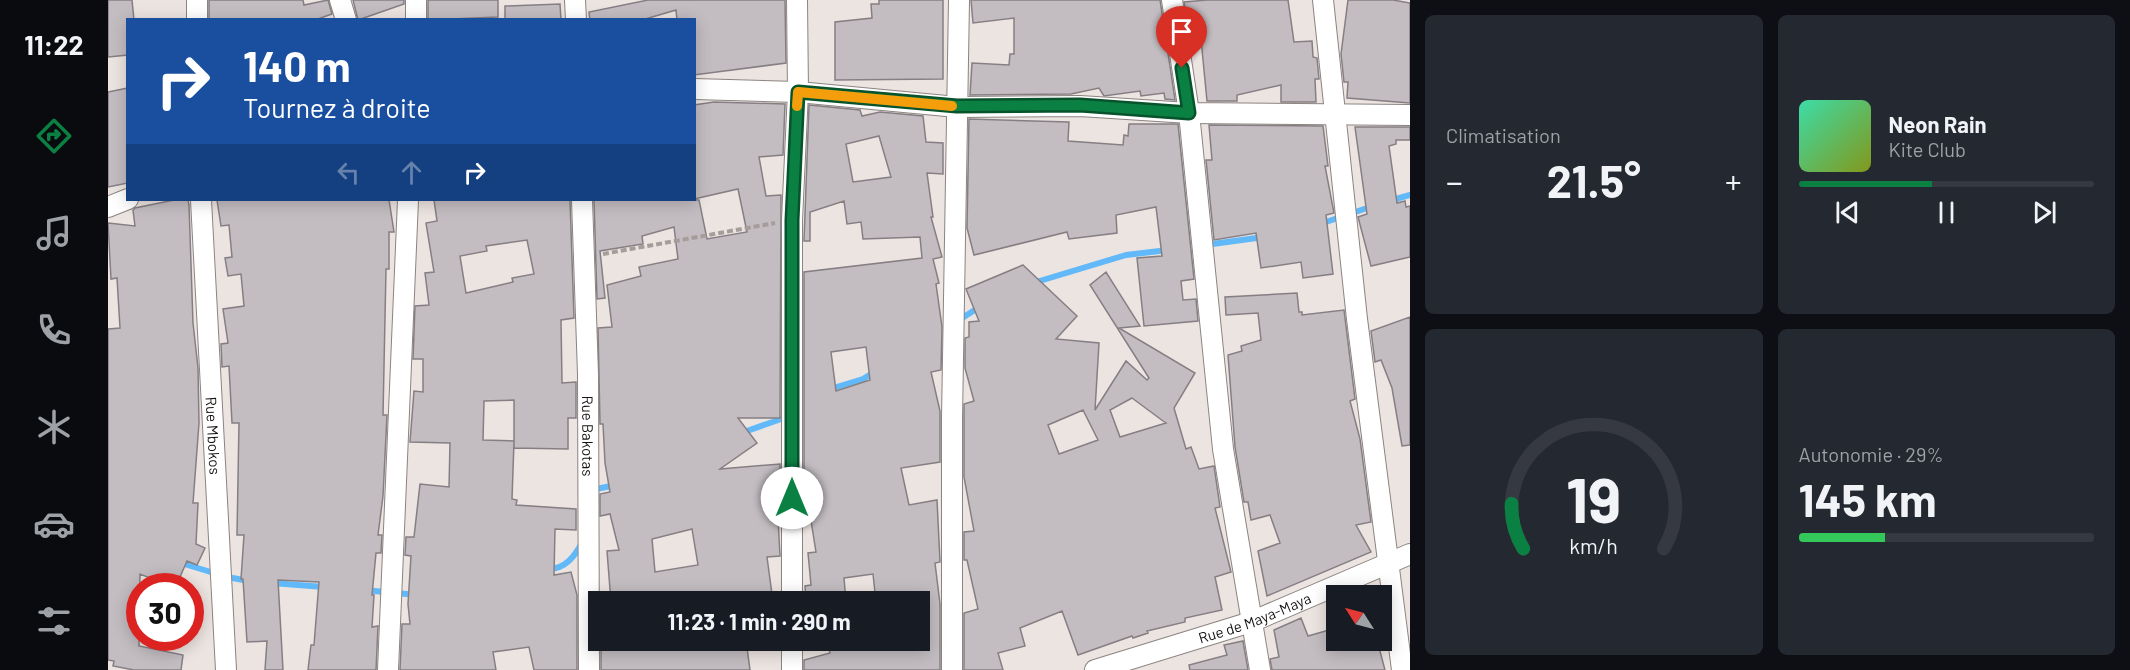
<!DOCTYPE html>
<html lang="fr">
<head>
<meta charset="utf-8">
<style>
	body { margin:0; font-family:Barlow,sans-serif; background:#242831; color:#f1f3f6; height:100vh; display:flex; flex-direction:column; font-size:22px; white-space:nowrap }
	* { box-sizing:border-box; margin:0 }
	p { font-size:20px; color:#9ea1a6 }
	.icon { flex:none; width:33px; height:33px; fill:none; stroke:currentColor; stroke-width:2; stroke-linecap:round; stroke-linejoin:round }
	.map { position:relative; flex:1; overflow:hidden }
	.panel { display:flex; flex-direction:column; gap:15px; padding:15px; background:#0d0f14; width:720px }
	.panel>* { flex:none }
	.banner { position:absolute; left:18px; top:18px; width:570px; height:183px; border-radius:0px; box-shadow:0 3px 15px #0003; background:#1a4fa0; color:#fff; overflow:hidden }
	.needle { width:39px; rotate:306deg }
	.fabs { position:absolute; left:1218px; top:585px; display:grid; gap:12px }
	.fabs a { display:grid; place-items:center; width:66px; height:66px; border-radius:0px; background:#171b24; box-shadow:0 3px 15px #0003; font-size:30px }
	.speed { position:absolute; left:18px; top:573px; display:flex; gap:12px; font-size:30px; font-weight:700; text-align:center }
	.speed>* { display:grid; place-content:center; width:78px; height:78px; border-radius:50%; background:#171b24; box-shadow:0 3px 15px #0003; line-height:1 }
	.speed .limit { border:9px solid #d22; background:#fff; color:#111 }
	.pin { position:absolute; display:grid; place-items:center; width:51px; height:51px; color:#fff; margin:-62px -26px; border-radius:50% 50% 50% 0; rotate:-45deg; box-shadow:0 0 6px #0007 }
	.pin .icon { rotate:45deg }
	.me { position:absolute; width:66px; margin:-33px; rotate:0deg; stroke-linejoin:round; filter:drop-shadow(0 0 4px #0008) }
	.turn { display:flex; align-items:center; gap:21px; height:126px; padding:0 18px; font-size:27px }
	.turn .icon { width:78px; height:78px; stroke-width:2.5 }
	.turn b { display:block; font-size:42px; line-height:51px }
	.lanes { display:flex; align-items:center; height:57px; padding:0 18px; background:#0003; justify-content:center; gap:30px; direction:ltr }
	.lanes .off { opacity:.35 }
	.big { font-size:45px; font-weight:700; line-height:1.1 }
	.panel .card { flex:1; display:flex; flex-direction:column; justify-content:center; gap:9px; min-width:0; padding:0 21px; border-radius:9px; background:#242831 }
	.panel .dial { align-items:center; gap:0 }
	.dial svg { height:156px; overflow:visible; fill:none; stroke:#363941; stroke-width:7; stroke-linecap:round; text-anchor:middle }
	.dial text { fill:#f1f3f6; stroke:none }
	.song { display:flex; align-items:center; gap:18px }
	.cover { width:72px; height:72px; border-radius:9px; background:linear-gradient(135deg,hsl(160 70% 55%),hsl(70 70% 35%)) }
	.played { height:6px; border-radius:3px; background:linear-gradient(90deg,#0b8043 45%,#363941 45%) }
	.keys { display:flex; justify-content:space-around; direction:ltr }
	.heat { display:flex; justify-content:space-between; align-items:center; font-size:33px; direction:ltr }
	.charge { height:9px; border-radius:4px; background:linear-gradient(90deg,#34c759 29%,#363941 0) }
	.panel .tiles { flex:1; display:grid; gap:15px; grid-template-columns:repeat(2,1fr) }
	.trip { position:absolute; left:480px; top:591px; width:342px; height:60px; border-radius:0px; background:#171b24; box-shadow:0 3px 15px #0003; font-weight:700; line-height:60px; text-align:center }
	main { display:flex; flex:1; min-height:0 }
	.tabs { display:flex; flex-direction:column; width:108px; justify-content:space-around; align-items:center; background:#090b0e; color:#9ea1a6 }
	.tabs .icon { width:42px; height:42px }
	.tabs .on { color:#0b8043 }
	.tabs b { font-size:27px; color:#f1f3f6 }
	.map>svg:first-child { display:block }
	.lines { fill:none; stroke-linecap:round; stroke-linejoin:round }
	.stream { stroke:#61b9fa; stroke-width:6 }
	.building { fill:#c3bdc2; stroke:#857f84; stroke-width:1.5; fill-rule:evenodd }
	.minor-casing { stroke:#8b8480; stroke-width:22 }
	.path { stroke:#a49d9a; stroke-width:4; stroke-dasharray:6 3; stroke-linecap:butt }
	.minor { stroke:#fff; stroke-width:20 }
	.route-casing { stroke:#07532c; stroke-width:15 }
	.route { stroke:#0b8043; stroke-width:10 }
	.slow { stroke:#f59e0b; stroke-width:10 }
	.labels { text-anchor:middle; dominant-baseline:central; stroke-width:5; stroke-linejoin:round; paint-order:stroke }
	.street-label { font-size:15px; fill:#161312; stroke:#faf2ed }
</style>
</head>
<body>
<main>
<nav class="tabs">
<b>11:22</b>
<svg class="icon on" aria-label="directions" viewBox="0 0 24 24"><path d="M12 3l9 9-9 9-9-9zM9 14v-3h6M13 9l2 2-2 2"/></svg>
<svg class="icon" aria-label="music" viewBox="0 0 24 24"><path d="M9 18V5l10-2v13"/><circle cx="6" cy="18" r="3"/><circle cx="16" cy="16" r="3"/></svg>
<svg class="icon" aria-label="phone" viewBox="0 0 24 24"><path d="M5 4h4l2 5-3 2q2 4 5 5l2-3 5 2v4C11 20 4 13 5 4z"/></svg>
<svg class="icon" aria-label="climate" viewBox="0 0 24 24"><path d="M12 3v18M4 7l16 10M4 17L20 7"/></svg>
<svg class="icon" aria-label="car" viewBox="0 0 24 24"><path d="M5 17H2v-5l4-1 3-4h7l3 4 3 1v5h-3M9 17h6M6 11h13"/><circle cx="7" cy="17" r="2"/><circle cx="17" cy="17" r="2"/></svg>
<svg class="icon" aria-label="filters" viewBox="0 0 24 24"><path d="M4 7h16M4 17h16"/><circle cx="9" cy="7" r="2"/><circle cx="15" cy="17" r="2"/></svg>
</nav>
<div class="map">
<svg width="1302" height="670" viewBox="0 0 1302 670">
	<rect width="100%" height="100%" fill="#ece4e0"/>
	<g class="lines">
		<!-- stream -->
		<path class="stream" d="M1281 201 1302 195
			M1212 224 1265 206
			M1097 245 1156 237
			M925 283 1018 255 1060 250
			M851 320 873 306
			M722 389 755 379 768 371
			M633 433 679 417
			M483 490 508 485
			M70 562 119 577 141 581
			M439 569C457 570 467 556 475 541
			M164 583 216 587
			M256 590 309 595"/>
	</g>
	<!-- building -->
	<path class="building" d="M0 0H24L26 20H20V55L0 57Z
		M101 0H195L196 5 220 0 224 14 207 20H101Z
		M245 0H296V4L250 20Z
		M320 0H390V17L320 20Z
		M540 0H677L678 63 586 75V20H569L568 10 534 20H482L481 12Z
		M771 0H835V79L727 80V22L764 18 763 4H771Z
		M863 0H1052L1067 100 1057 99 1056 93 1033 96 1032 91 996 96 991 88 963 94 862 95 864 63 901 65 902 54H906V18L865 23Z
		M1099 0H1180L1186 42 1204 41 1205 57 1209 58 1211 79H1207L1208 102H1173V85L1129 95V101H1099L1093 39H1082L1076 2Z
		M1240 0H1285L1302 3V103L1239 98 1240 82H1236L1233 54Z
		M452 4 453 20H397V6Z
		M20 88V183L0 187V92Z
		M606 102 677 104 675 155 651 157 658 196 673 195 672 418H630L649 443 612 469 672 464V481H668L672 556 659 557 665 602H616L615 597 590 602H503L499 551 511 550 502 514 492 516V494L502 492 497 463 495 424H492L490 328 504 327 499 285 533 276 531 267 570 259 566 227 534 236 535 244 492 251 497 298 489 299 486 200H591L599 239 639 232 630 189 586 199V105ZM584 529 590 565 547 572 544 539Z
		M701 105 752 110 754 116 772 112 815 116 818 142 835 143V174L819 173 825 217H823L834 257 825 259 831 283 828 284 834 327 833 370 823 372 832 411V462L793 468 801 505 829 500 832 562 827 563 832 604V670H696V660L722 653 719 640H812V602H768L765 574 736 578 738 602H698L697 586 703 585 700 553 708 552 696 477V272L814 258 812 237 755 239 753 222 739 224 736 201 702 212V241H696ZM771 136 783 177 745 182 738 144ZM758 347 762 380 728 391 723 352Z
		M861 119 961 122 960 141 1015 145 1016 135 1020 136 1021 124H1070L1086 279 1073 281 1075 300 1088 299 1090 321 1036 326 1029 258 1054 256 1048 207 1008 215 1009 233 961 239 959 232 866 255 859 228Z
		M1101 125 1215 126 1220 166H1217L1226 213 1218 215 1225 274 1195 278 1193 262 1153 268 1148 233 1106 240 1098 160H1104Z
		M1247 127H1302V140H1288V144L1281 146 1289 203 1297 201 1298 207 1302 206V257L1263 266 1250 217 1259 214Z
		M66 200H80L81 205 85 323 90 368 91 423 85 503H90L88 544 97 548 89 565 79 561 68 586H62L32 574 31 646 75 655 73 670H26L5 666 6 661 0 660V329L12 328 9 278 3 279 0 223 27 226 25 210 27 208Z
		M109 200H281L286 232H281V269H278L275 415H279L275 496 270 535H274L273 553H268L264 595H266L264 627 270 626 268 670H200L203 645H206L211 582 170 580 175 670H157L159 641 139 642 135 579H133L136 535H129L131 423H124L121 366 114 367 113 344 120 343 115 309 136 306 133 274 120 276 117 258 124 257 121 225 113 226Z
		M326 200H462L466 318 453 320 454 383 468 382V418H460V449L406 448V400L376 401 375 440 406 441 404 499 409 500 408 505 468 509V530L447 529 446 575 463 572 469 595V670H426L421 647 385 652 388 670H292L294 624H302L300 604 303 556 297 555 298 537H306L312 484 341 487 342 443 302 442 306 391 315 392V359H305L307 306 321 305 317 273 326 272 318 223 329 221ZM419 240 426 274 404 278 405 282 358 293 352 256 379 251 378 246Z
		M915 265 969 316 948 339 991 343 987 410 1018 361 1039 380 1041 378 982 285 998 272 1032 326 1011 328 1087 373 1066 408 1078 449 1083 447 1091 469 1106 466 1112 507 1107 508 1123 572 1107 577 1114 610 1077 618V622L1039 631 1040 633 1025 638 1024 636 970 655 954 611 912 628 917 646 890 653 895 670H856V613L870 609 859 560H856V532L866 531 856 477V404L866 401 857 368V338L861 337V322L871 321 858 289ZM1024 398 1055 421 1058 423 1012 437 1002 410ZM975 410 990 440 951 454 940 425Z
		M1189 293 1191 312H1194V315L1236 310 1247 399 1242 401 1252 439 1263 522 1248 525 1263 552 1159 596 1150 551 1172 543 1162 515 1143 520 1140 502H1136L1127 447 1120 355 1134 351 1133 346 1153 340 1150 313 1118 315 1117 297Z
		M1302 317V445L1294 446 1284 388 1273 360 1267 362 1263 331Z
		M1193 618 1200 636 1228 628V640H1269L1277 670H1164L1162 659 1171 657 1166 630Z
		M493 640H638L642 670H493Z
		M1135 641 1140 670H1082L1081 665 1119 655 1116 645Z"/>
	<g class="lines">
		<defs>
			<g id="minor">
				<path d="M89 0V20"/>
				<path d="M232 0 238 20"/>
				<path d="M467 0 468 20"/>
				<path d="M1064 0 1081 113 1115 449 1152 670"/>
				<path d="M1215 0 1249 319 1294 670"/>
				<path d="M308 20V0"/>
				<path d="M586 89 690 92 849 107 972 106 1081 113 1302 115"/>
				<path id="s1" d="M93 200 118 670"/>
				<path id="s2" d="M474 200 480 374 481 670"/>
				<path d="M0 207 20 199"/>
				<path d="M684 602V220L690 92 689 0"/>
				<path d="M280 670 300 200"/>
				<path d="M684 670V640"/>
				<path d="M844 670V419L851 0"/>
				<path id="s3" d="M987 670 1143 622 1302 554"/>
			</g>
		</defs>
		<!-- minor casing -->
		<use href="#minor" class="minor-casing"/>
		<!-- path -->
		<path class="path" d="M495 254 667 223"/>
		<!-- minor -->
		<use href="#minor" class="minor"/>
	</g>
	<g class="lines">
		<defs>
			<path id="route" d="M684 498V220L690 92 849 106 972 105 1081 113 1074 68"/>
		</defs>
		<!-- route casing -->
		<use href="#route" class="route-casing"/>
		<!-- route -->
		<use href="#route" class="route"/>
		<!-- slow -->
		<path class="slow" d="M689 106 690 92 844 106"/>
	</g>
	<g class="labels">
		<!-- street labels -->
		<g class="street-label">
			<text stroke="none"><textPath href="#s1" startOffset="236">Rue Mbokos</textPath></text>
			<text stroke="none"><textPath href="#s2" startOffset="236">Rue Bakotas</textPath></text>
			<text stroke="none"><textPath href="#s3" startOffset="168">Rue de Maya-Maya</textPath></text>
		</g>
	</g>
</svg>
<div class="fabs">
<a><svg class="needle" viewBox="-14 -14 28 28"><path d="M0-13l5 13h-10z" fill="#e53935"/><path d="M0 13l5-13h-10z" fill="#9ea1a6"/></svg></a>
</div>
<div class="speed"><div class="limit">30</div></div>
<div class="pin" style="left:1074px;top:68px;background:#d93025"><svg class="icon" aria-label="arrive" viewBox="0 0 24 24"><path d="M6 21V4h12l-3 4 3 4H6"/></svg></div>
<svg class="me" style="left:684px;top:498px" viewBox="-20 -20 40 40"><circle r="19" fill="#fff"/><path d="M0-13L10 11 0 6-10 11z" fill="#0b8043"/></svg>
<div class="trip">11:23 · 1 min · 290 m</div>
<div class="banner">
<div class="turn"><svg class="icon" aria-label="right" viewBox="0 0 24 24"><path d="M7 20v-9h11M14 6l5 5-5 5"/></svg><div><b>140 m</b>Tournez à droite</div></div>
<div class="lanes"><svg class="icon off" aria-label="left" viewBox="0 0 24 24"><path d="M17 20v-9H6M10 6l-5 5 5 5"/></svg><svg class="icon off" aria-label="ahead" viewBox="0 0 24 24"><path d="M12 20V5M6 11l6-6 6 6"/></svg><svg class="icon" aria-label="right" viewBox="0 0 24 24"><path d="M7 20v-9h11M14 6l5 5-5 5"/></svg></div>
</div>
</div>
<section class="panel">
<div class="tiles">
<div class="card"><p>Climatisation</p>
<div class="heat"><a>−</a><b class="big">21.5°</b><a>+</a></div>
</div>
<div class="card">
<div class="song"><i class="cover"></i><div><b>Neon Rain</b><p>Kite Club</p></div></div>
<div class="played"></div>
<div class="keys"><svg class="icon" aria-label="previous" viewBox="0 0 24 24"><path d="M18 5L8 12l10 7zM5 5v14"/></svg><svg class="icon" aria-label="pause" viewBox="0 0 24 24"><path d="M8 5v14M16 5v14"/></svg><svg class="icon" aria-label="next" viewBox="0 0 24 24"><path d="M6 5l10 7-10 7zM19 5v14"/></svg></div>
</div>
<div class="card dial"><svg viewBox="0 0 100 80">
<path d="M14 69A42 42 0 1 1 86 69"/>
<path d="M14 69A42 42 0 0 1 8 46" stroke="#0b8043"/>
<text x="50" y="56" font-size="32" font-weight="700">19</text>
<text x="50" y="72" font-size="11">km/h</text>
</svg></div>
<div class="card"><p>Autonomie · 29%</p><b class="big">145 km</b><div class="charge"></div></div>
</div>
</section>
</main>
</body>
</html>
